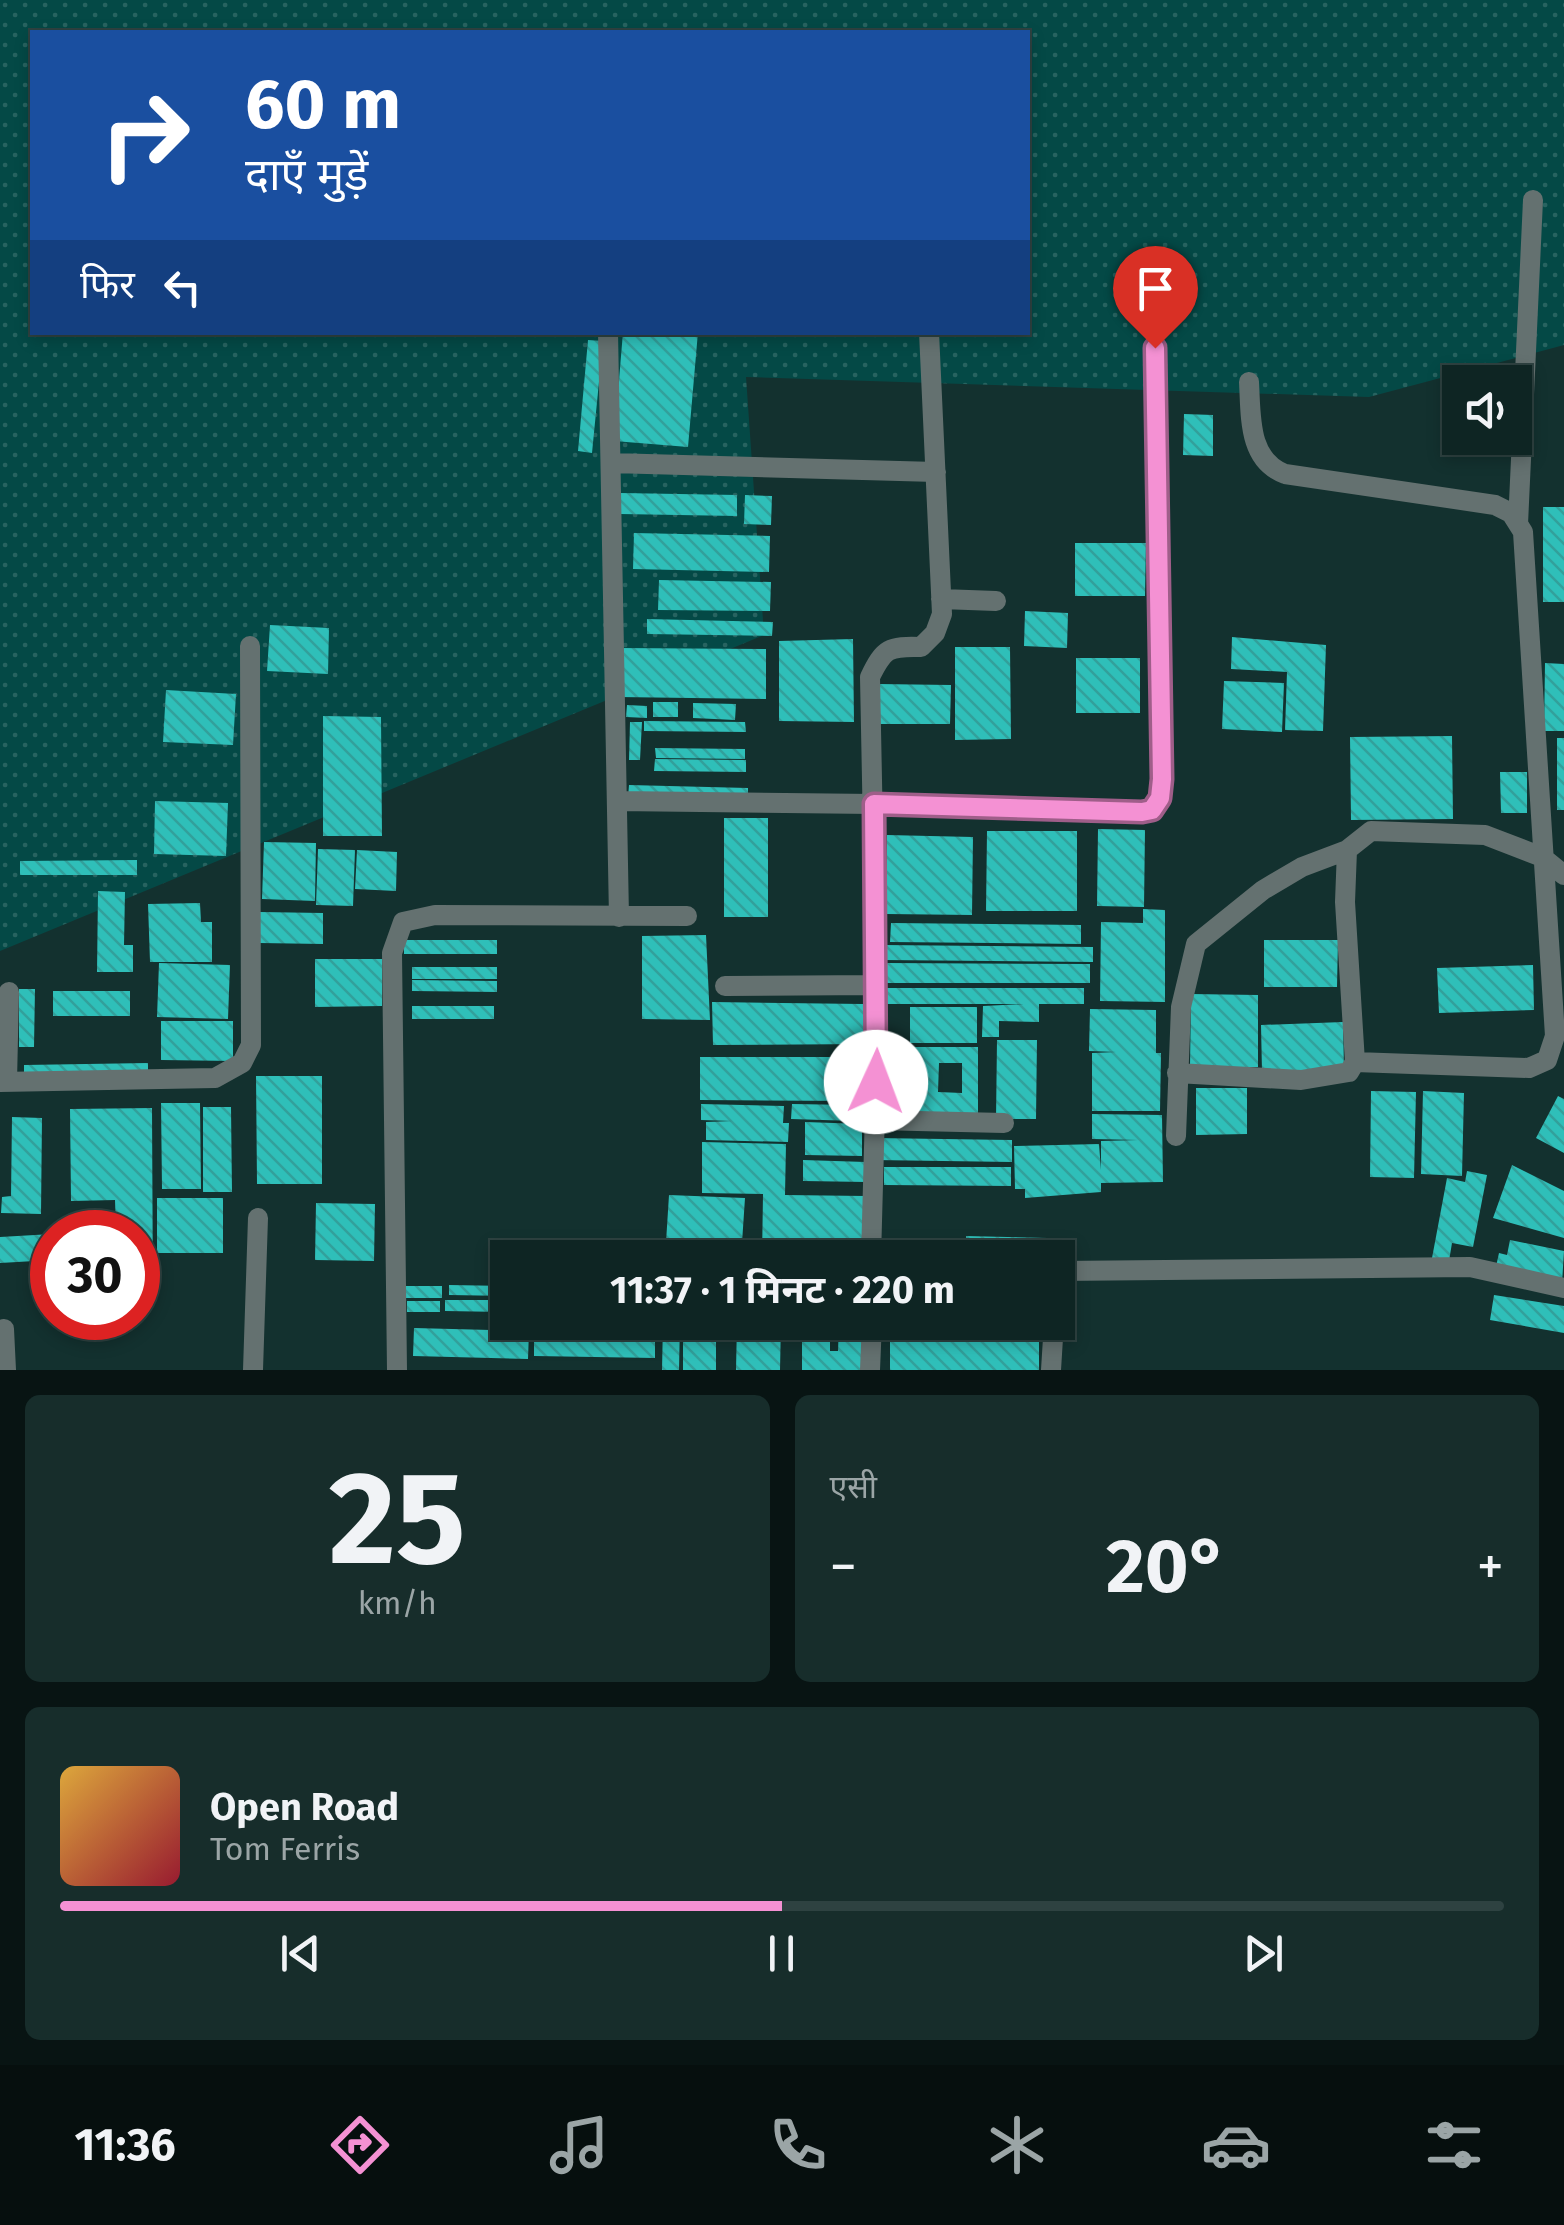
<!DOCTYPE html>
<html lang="hi">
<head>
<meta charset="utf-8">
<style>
	body { margin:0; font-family:"Fira Sans","Noto Sans Devanagari",sans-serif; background:#172d2b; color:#f1f3f6; height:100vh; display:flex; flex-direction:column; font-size:38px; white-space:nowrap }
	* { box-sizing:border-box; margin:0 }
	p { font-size:32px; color:#9ba5a6 }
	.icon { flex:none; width:55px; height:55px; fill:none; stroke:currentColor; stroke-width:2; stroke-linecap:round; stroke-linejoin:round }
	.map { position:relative; height:1370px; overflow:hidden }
	.panel { display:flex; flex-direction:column; gap:25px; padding:25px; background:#081413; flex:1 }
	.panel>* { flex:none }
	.banner { position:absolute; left:30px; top:30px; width:1000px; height:305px; border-radius:0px; box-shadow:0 5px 15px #0003,0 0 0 2px #2e4241; background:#1a4fa0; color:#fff; overflow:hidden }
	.tools { position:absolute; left:1442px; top:365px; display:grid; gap:20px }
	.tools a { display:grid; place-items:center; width:90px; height:90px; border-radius:0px; background:#0e2523; box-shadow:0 5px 15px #0003,0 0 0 2px #2e4241; font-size:50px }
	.speed { position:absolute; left:30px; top:1210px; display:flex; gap:20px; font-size:50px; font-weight:700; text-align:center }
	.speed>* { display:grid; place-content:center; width:130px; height:130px; border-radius:50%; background:#0e2523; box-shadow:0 5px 15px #0003,0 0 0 2px #2e4241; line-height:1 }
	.speed .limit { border:15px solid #d22; background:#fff; color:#111 }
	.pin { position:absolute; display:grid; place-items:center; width:85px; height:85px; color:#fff; margin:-102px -42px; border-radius:50% 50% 50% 0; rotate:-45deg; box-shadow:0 0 10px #0007 }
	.pin .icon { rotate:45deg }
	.me { position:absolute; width:110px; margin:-55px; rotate:2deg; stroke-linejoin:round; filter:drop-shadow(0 0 8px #0008) }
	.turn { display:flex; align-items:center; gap:35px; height:210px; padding:0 50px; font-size:45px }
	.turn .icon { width:130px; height:130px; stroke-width:2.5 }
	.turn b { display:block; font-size:70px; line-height:85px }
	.then { display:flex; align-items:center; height:95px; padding:0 50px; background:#0003; gap:20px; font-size:38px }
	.big { font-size:75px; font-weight:700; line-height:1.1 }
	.panel .card { flex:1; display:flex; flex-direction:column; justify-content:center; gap:15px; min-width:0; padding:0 35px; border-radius:15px; background:#172d2b }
	.panel .dial { align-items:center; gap:0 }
	.dial b { font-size:130px; line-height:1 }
	.song { display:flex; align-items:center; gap:30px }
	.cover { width:120px; height:120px; border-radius:15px; background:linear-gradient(135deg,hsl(40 70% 55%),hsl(350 70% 35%)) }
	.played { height:10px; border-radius:5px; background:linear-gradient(90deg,#f491d3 50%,#2e4241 50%) }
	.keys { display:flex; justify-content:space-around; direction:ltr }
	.heat { display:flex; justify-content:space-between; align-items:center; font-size:55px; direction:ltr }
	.panel .tiles { flex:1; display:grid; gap:25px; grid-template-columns:1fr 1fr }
	.card:last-child { grid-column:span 2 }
	.trip { position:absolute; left:490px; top:1240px; width:585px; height:100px; border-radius:0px; background:#0e2523; box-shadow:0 5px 15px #0003,0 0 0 2px #2e4241; font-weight:700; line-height:100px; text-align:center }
	.tab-bar { display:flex; height:160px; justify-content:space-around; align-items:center; background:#060f0e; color:#9ba5a6 }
	.tab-bar .icon { width:70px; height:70px }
	.tab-bar .current { color:#f491d3 }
	.tab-bar b { font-size:45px; color:#f1f3f6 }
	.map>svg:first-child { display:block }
	.grass { fill:url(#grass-dots); fill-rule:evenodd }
	.building { fill:url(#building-back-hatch); fill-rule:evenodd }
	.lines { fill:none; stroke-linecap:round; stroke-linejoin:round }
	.street { stroke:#647170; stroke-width:20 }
	.route-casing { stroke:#9f5e89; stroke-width:25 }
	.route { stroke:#f491d3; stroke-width:18 }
</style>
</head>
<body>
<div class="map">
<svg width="1564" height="1370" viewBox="0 0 1564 1370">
	<defs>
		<pattern id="grass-dots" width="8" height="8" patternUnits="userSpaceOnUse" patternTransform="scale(2.5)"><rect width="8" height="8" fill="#044946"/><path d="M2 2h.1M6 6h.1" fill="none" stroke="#276360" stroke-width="1.8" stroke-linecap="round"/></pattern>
		<pattern id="building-back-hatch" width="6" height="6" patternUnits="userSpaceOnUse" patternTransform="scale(2.5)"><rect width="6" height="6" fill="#2fbfb9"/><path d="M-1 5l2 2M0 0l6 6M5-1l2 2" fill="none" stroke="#32a09b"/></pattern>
	</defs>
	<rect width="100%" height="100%" fill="#13312f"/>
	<!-- grass -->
	<path class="grass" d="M0 0H1564V345L1369 397 746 377 764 635 0 951ZM32 32H1028V332H32Z"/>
	<!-- building -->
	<path class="building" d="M623 332H698L688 447 614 441Z
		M588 340 603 341 592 453 578 451Z
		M1184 414 1213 415V456L1183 455Z
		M620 493 737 495V516L620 514Z
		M745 495 772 496 771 525 744 524Z
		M1543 507H1564V602H1543Z
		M634 533 770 536 769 572 633 569Z
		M1075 543H1146L1145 596H1075Z
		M659 580 771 582 770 611 658 610Z
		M1025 611 1068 613 1067 648 1024 646Z
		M647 619 773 622 772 636 647 634Z
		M270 625 329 628 328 674 267 671Z
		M1232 637 1326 645 1323 731 1285 730 1287 672 1231 669Z
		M853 639 854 722 779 721V641Z
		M955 647H1010L1011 739 955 740Z
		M618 648 766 649V699L618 697Z
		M1076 658H1140V713H1076Z
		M1545 663 1564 664V731H1544Z
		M1224 681 1284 683 1282 732 1222 729Z
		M878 684 951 685 950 724H878Z
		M166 690 236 694 233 745 163 742Z
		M653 702H678V717H653Z
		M693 703 736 704 735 720 693 718Z
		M627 705 647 706V718L626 717Z
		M323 716 381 717 382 836H323Z
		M644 721 745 722 746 732 644 731Z
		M630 722H642L640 760H629Z
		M1452 736 1453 819 1351 820 1350 737Z
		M1557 738H1564V810H1557Z
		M655 748 745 749V759L656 758Z
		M655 759 746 760V772L654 771Z
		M1500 772H1527V813H1501Z
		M629 785 748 788V801L628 798Z
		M155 801 228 803 226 856 154 854Z
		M724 818H768V917H724Z
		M1098 829 1145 830 1144 907 1097 906Z
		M987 831H1077V911H986Z
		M887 835 973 837 972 915 886 914Z
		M264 842 316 843 315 901 262 899Z
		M318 849 355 850 353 906 316 905Z
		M357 850 397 852 396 891 355 889Z
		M137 860V875H20V861Z
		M98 891 125 892 124 945H133V972H97Z
		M200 903 201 922H212V962H150L148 904Z
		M1143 909 1165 910V1002L1100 1001 1101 922 1143 923Z
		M260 912 323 913V944L259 943Z
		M891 923 1081 925V944L890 942Z
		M706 935 710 1020 642 1019V936Z
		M404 940H497V954H404Z
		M1264 940H1338L1337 987H1264Z
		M882 945 1093 947V962L882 960Z
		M315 959H382V1006L315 1007Z
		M159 963 230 965 228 1019 157 1017Z
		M886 963 1090 964V983H886Z
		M1533 965 1534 1010 1439 1013 1437 968Z
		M412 967H497V979H412Z
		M412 980 497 981V992L412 991Z
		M880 988H1084V1004H1039V1022L999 1021V1037H982L983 1006 1024 1004H880Z
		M19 989H35L34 1047H19Z
		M53 991H130V1016H53Z
		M1191 994 1258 995V1067H1190Z
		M712 1002 863 1004 870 1044 713 1045Z
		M412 1006H494V1019H412Z
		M910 1007H977V1043H910Z
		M1090 1009 1156 1010V1053H1161L1160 1111H1092V1053L1116 1052 1089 1051Z
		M161 1021H233V1061L161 1060Z
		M1343 1022 1344 1069 1262 1072 1261 1025Z
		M997 1040H1037L1036 1119H996Z
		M904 1047H978V1114H904ZM939 1063H962V1093L938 1092Z
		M700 1057H856V1101L700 1100Z
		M148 1063V1078L24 1079V1065Z
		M256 1076H322V1184H257Z
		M1196 1088H1247V1134L1196 1135Z
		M1371 1091 1416 1092 1414 1178 1370 1177Z
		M1423 1091 1464 1093 1462 1176 1421 1174Z
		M1558 1096 1564 1099V1153L1536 1138Z
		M161 1103H200L201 1189H162Z
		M701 1104 784 1106 783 1123H789L788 1142 706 1140V1122L732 1121 701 1120Z
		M792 1104 854 1105V1121L791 1119Z
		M203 1107H231L232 1192H203Z
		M152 1108 153 1302H138V1232H116L115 1200 71 1201 70 1109Z
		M1092 1114 1162 1115 1163 1182 1101 1183V1192L1025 1198V1189H1015L1014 1146 1099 1144 1101 1170V1141L1138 1140 1092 1139Z
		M12 1117 42 1118 41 1214 1 1213 2 1197 11 1196Z
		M805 1122 862 1124V1156L805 1155Z
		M875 1138 1012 1140V1162L874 1160Z
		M702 1142 786 1144 785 1195 866 1196 864 1258H762L763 1194 702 1193Z
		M803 1160 866 1162V1182L803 1181Z
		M1512 1165 1564 1191V1238L1493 1218Z
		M884 1167H1011V1186L884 1185Z
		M1467 1171 1487 1175 1473 1247 1452 1243 1449 1261 1432 1258 1447 1178 1465 1182Z
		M669 1195 745 1198 741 1258H665Z
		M157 1198H223V1253H157Z
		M316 1203 375 1204 374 1261 315 1260Z
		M52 1234V1260L0 1263V1237Z
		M966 1236 1047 1238 1046 1258H966Z
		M1510 1240 1564 1251 1562 1284 1495 1271 1499 1253 1507 1255Z
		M449 1285 508 1286V1296L449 1295Z
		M404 1286H442V1298H404Z
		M1494 1295 1564 1306V1333L1490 1320Z
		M445 1300H503V1312L445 1311Z
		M407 1301H440V1312H407Z
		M663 1322H680L679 1370H662Z
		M683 1322H716V1370H683Z
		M737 1322H781L780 1370H736Z
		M802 1322H830V1351H838L839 1322H868L867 1370H802Z
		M890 1322H1039V1370H890Z
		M534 1326 655 1328V1358L534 1356Z
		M414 1328 529 1331 528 1359 413 1356Z"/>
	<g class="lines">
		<!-- street -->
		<path class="street" d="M608 332 619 917
			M1249 382C1251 417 1248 460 1285 474L1495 505 1511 513 1523 532 1555 1036 1547 1060 1529 1068 1355 1062
			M611 463 936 472
			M1518 524 1533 200
			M941 599 996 601
			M617 801 874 804 1142 812 1152 809 1160 798 1162 779 1155 348
			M725 986 876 985
			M1177 1073 1301 1080 1349 1072 1355 1062 1345 902 1347 850 1371 831 1485 835 1542 857 1564 875
			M0 1082 215 1078 242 1063 251 1045 250 646
			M7 1082 9 992
			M874 1120 1004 1123
			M1176 1136 1181 1007 1196 944 1263 890 1302 867 1347 850
			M871 1258 877 1037 870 677C884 648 889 646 921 647L935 633 942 614 929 332
			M1058 1278V1271L1470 1267 1564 1288
			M4 1329 6 1370
			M253 1370 258 1218
			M397 1370 392 953 403 922 435 915 687 916
			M870 1370 872 1322
			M1051 1370 1054 1322"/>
	</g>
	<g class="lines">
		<defs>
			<path id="route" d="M876 1082 874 804 1142 812 1152 810 1160 798 1162 779 1155 348"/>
		</defs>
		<!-- route casing -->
		<use href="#route" class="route-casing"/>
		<!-- route -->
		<use href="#route" class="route"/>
	</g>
</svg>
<div class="tools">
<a><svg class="icon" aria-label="sound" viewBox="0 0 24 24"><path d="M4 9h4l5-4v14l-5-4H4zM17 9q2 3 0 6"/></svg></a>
</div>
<div class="speed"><div class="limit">30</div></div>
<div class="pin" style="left:1155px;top:348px;background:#d93025"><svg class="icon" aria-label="arrive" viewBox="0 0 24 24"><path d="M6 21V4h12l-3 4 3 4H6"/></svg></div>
<svg class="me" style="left:876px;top:1082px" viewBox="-20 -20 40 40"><circle r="19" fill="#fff"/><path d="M0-13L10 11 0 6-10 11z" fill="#f491d3"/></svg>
<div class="trip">11:37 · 1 मिनट · 220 m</div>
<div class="banner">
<div class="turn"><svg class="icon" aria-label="right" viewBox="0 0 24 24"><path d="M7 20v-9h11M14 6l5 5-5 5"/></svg><div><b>60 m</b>दाएँ मुड़ें</div></div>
<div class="then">फिर<svg class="icon" aria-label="left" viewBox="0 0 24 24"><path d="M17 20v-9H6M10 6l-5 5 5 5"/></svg></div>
</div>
</div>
<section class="panel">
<div class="tiles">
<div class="card dial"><b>25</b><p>km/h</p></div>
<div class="card"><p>एसी</p>
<div class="heat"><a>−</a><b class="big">20°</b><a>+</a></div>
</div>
<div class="card">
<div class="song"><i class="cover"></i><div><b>Open Road</b><p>Tom Ferris</p></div></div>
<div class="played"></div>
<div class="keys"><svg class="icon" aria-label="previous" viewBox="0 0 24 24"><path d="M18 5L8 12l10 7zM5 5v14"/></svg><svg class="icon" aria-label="pause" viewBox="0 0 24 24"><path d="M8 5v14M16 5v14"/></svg><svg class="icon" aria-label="next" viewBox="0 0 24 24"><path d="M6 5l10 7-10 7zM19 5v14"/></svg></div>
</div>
</div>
</section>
<nav class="tab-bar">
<b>11:36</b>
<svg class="icon current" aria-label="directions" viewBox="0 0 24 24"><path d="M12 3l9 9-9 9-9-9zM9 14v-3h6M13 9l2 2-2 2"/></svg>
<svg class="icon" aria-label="music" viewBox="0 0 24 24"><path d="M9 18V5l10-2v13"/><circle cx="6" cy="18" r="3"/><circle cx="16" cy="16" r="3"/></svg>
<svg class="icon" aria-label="phone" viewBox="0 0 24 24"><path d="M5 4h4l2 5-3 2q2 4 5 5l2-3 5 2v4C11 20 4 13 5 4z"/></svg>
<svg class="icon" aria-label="climate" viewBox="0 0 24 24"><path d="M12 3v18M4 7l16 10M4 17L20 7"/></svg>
<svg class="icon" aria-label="car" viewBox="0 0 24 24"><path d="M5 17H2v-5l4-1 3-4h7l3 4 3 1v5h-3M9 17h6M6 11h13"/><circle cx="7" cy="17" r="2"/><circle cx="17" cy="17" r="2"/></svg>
<svg class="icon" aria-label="filters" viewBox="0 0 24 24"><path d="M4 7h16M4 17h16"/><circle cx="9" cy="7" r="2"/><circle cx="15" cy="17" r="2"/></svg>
</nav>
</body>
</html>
